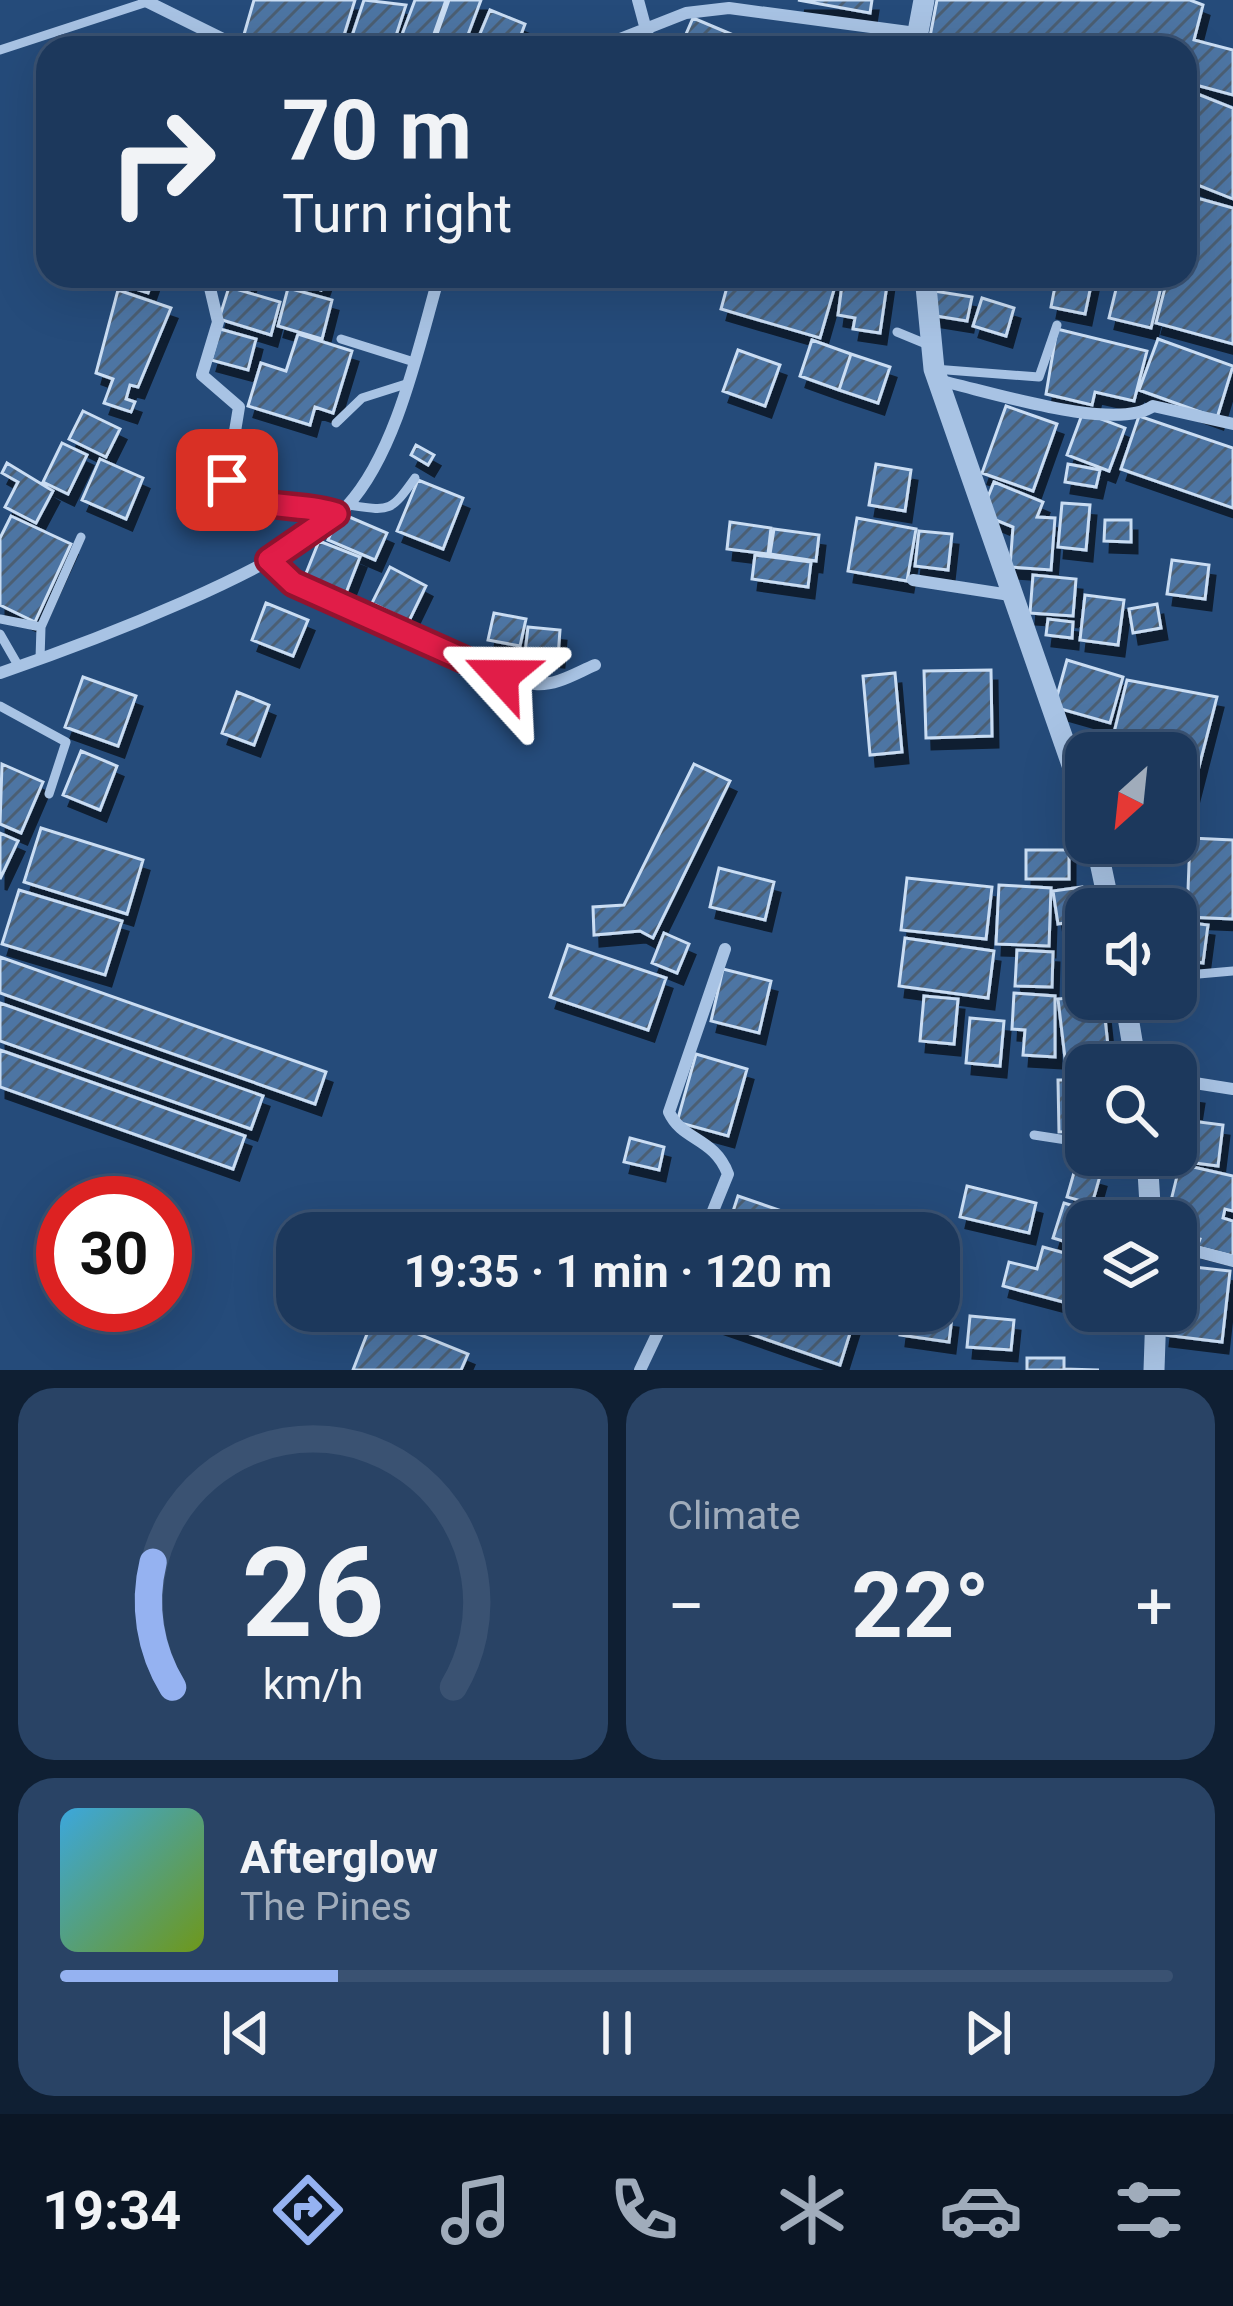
<!DOCTYPE html>
<html lang="en">
<head>
<meta charset="utf-8">
<style>
	body { margin:0; font-family:Roboto,sans-serif; background:#294365; color:#f1f3f6; height:100vh; display:flex; flex-direction:column; font-size:45px; white-space:nowrap }
	* { box-sizing:border-box; margin:0 }
	p { font-size:39px; color:#a0acbb }
	.icon { flex:none; width:66px; height:66px; fill:none; stroke:currentColor; stroke-width:2; stroke-linecap:round; stroke-linejoin:round }
	.map { position:relative; height:1370px; overflow:hidden }
	.details { display:flex; flex-direction:column; gap:18px; padding:18px; background:#0f1f33; flex:1 }
	.details>* { flex:none }
	.guide { position:absolute; left:36px; top:36px; width:1161px; height:252px; border-radius:36px; box-shadow:0 12px 48px #0002,0 0 0 3px #3a5272; background:#1c385c; color:#f1f3f6; overflow:hidden }
	.needle { width:78px; rotate:207deg }
	.tools { position:absolute; left:1065px; top:732px; display:grid; gap:24px }
	.tools a { display:grid; place-items:center; width:132px; height:132px; border-radius:24px; background:#1c385c; box-shadow:0 12px 48px #0002,0 0 0 3px #3a5272; font-size:60px }
	.speed { position:absolute; left:36px; top:1176px; display:flex; gap:24px; font-size:60px; font-weight:700; text-align:center }
	.speed>* { display:grid; place-content:center; width:156px; height:156px; border-radius:50%; background:#1c385c; box-shadow:0 12px 48px #0002,0 0 0 3px #3a5272; line-height:1 }
	.speed .limit { border:18px solid #d22; background:#fff; color:#111 }
	.pin { position:absolute; display:grid; place-items:center; width:102px; height:102px; color:#fff; margin:-51px; border-radius:24px; box-shadow:0 6px 18px #0006 }
	.me { position:absolute; width:132px; margin:-66px; rotate:294deg; stroke-linejoin:round; filter:drop-shadow(0 0 9px #0008) }
	.turn { display:flex; align-items:center; gap:42px; height:252px; padding:0 48px; font-size:54px }
	.turn .icon { width:156px; height:156px; stroke-width:2.5 }
	.turn b { display:block; font-size:84px; line-height:102px }
	.big { font-size:90px; font-weight:700; line-height:1.1 }
	.details .widget { flex:1; display:flex; flex-direction:column; justify-content:center; gap:18px; min-width:0; padding:0 42px; border-radius:36px; background:#294365 }
	.details .dial { align-items:center; gap:0 }
	.dial svg { height:312px; overflow:visible; fill:none; stroke:#3a5272; stroke-width:7; stroke-linecap:round; text-anchor:middle }
	.dial text { fill:#f1f3f6; stroke:none }
	.song { display:flex; align-items:center; gap:36px }
	.cover { width:144px; height:144px; border-radius:18px; background:linear-gradient(135deg,hsl(200 70% 55%),hsl(80 70% 35%)) }
	.played { height:12px; border-radius:6px; background:linear-gradient(90deg,#95b2f1 25%,#3a5272 25%) }
	.keys { display:flex; justify-content:space-around; direction:ltr }
	.heat { display:flex; justify-content:space-between; align-items:center; font-size:66px; direction:ltr }
	.details .tiles { flex:1; display:grid; gap:18px; grid-template-columns:1fr 1fr }
	.widget:last-child { grid-column:span 2 }
	.trip { position:absolute; left:276px; top:1212px; width:684px; height:120px; border-radius:36px; background:#1c385c; box-shadow:0 12px 48px #0002,0 0 0 3px #3a5272; font-weight:700; line-height:120px; text-align:center }
	.tabs { display:flex; height:192px; justify-content:space-around; align-items:center; background:#0b1625; color:#a0acbb }
	.tabs .icon { width:84px; height:84px }
	.tabs .active { color:#95b2f1 }
	.tabs b { font-size:54px; color:#f1f3f6 }
	.map>svg:first-child { display:block }
	.building { fill:url(#building-hatch); stroke:#caddf3; stroke-width:3; filter:url(#shadow) }
	.lines { fill:none; stroke-linecap:round; stroke-linejoin:round }
	.service { stroke:#a8c3e4; stroke-width:9 }
	.minor { stroke:#a8c3e4; stroke-width:12 }
	.tertiary { stroke:#a8c3e4; stroke-width:21 }
	.route-casing { stroke:#92132f; stroke-width:30 }
	.route { stroke:#e11d48; stroke-width:21 }
</style>
</head>
<body>
<div class="map">
<svg width="1233" height="1370" viewBox="0 0 1233 1370">
	<defs>
		<pattern id="building-hatch" width="6" height="6" patternUnits="userSpaceOnUse" patternTransform="scale(3)"><rect width="6" height="6" fill="#4d74a3"/><path d="M-1 1l2-2M0 6l6-6M5 7l2-2" fill="none" stroke="#4c5e73"/></pattern>
		<filter id="shadow"><feDropShadow dx="6" dy="11" stdDeviation="0" flood-color="#0009"/></filter>
	</defs>
	<rect width="100%" height="100%" fill="#254b7a"/>
	<!-- building -->
	<path class="building" d="M254 0H355L340 48H275L243 38Z
		M364 0 406 5 392 48H348Z
		M415 0H446L429 48H397Z
		M449 0H481L463 48H432Z
		M798 0H872L870 13Z
		M937 0H1190L1203 5 1194 40 1233 50V95L1185 82V48L1084 43V48H936L929 42Z
		M490 10 525 24 516 48 477 41Z
		M693 18 764 48H680Z
		M804 37 835 48H800Z
		M1185 89 1233 108V199L1185 180Z
		M1190 196 1233 208V344L1156 323 1168 276H1185Z
		M126 276H154L148 293 123 285Z
		M217 276H251L248 286Z
		M296 276H326L321 290 294 281Z
		M730 276H838L820 338 721 309Z
		M860 276 888 278 880 333 853 329 855 318 838 315 842 285 858 288Z
		M1057 276H1093L1085 314 1051 307Z
		M1119 277 1161 287 1151 328 1109 318Z
		M229 287 280 302 271 335 219 319Z
		M288 288 332 300 322 339 278 326Z
		M118 290 171 308 138 387 130 385 126 399 135 402 131 412 104 403 113 379 96 373Z
		M934 291 972 297 967 321 930 315Z
		M982 298 1014 308 1006 336 973 326Z
		M220 329 256 339 248 370 211 360Z
		M1057 329 1147 351 1134 401 1095 392 1092 405 1046 394Z
		M298 334 352 351 333 413 315 407 310 425 248 406 261 363 286 371Z
		M1158 339 1233 366 1217 418 1139 390Z
		M812 340 851 354 839 390 800 376Z
		M738 350 780 365 765 406 723 391Z
		M851 354 890 367 878 403 839 390Z
		M1006 406 1057 424 1033 491 982 473Z
		M83 411 120 429 106 457 69 439Z
		M1083 412 1125 428 1109 471 1067 455Z
		M1139 416 1233 448V508L1121 469Z
		M62 443 87 455 68 494 43 482Z
		M416 445 434 455 428 465 411 455Z
		M100 459 143 478 126 519 82 500Z
		M7 463 53 491 36 523 5 507 18 482 2 473Z
		M876 464 911 470 905 511 869 505Z
		M1068 464 1100 470 1096 487 1065 482Z
		M418 480 463 498 443 549 397 531Z
		M994 482 1043 502 1037 517 1055 518 1051 570 1010 567 1013 527 981 514Z
		M1062 503 1090 505 1086 550 1058 547Z
		M340 513 387 533 375 560 328 540Z
		M11 516 71 544 35 622 0 605V538Z
		M857 518 916 529 907 581 848 571Z
		M1105 520H1131V542L1104 541Z
		M730 522 771 528 768 554 727 549Z
		M774 529 819 535 816 561 770 554Z
		M919 531 952 534 948 570 915 566Z
		M319 541 360 557 344 598 303 581Z
		M755 555 811 562 808 587 752 579Z
		M1172 560 1209 565 1205 599 1167 594Z
		M390 567 426 586 409 621 372 603Z
		M1033 575 1076 579 1073 616 1030 613Z
		M1085 595 1124 600 1118 645 1080 640Z
		M266 603 308 620 293 656 252 640Z
		M1157 604 1161 628 1133 633 1129 609Z
		M494 613 526 619 520 646 488 640Z
		M1048 619 1073 622 1072 638 1046 635Z
		M528 627 560 630 558 656 525 653Z
		M1067 660 1123 677 1110 723 1054 707Z
		M991 670 992 736 926 738 924 671Z
		M895 673 902 752 870 755 863 676Z
		M83 677 136 696 118 746 65 727Z
		M1127 680 1217 697 1193 790 1176 785V753H1109Z
		M237 692 269 705 254 745 222 733Z
		M81 751 117 766 100 810 63 795Z
		M2 764 43 782 21 833 0 824Z
		M694 764 730 781 653 938 640 931 594 935 593 907 624 905Z
		M41 828 143 860 127 914 24 882Z
		M0 833 18 841 0 879Z
		M1190 838 1233 840V919L1187 917Z
		M1026 850H1069V879H1026Z
		M719 868 774 882 765 920 710 907Z
		M907 878 992 887 986 939 901 930Z
		M999 885 1051 888 1049 946 996 944Z
		M1082 887 1086 920 1058 924 1053 891Z
		M19 890 122 921 105 975 2 944Z
		M1176 921 1208 925 1203 963 1176 959Z
		M664 933 689 944 677 973 652 963Z
		M905 938 994 951 988 998 899 986Z
		M568 945 666 978 648 1030 550 997Z
		M1017 950 1053 952 1052 987 1015 986Z
		M0 957 326 1072 315 1104 0 993Z
		M723 969 771 981 759 1033 711 1021Z
		M1014 993 1055 996V1057L1023 1055 1025 1030 1012 1029Z
		M924 996 958 999 954 1044 920 1041Z
		M1086 996 1103 999 1110 1065H1086V1073L1067 1075 1058 999Z
		M0 1003 263 1096 251 1129 0 1041Z
		M970 1018 1004 1021 1000 1066 966 1063Z
		M0 1050 245 1136 233 1169 0 1087Z
		M696 1054 747 1069 728 1136 677 1122Z
		M1058 1080H1086V1131L1059 1132Z
		M1176 1090 1198 1093 1195 1112 1176 1109Z
		M1176 1119 1223 1125 1218 1166 1157 1158 1176 1155Z
		M630 1138 664 1147 659 1170 624 1162Z
		M1180 1164 1233 1176V1211L1225 1209 1223 1218 1233 1221V1256L1197 1247 1200 1239 1176 1233V1221H1166Z
		M1075 1169 1100 1176 1092 1204 1067 1197Z
		M967 1186 1036 1203 1029 1233 960 1217Z
		M738 1196 831 1228 829 1233H726Z
		M1064 1203 1119 1220V1221H1086V1248L1053 1238Z
		M1043 1247 1086 1259V1308L1003 1286 1009 1262 1037 1269Z
		M1176 1265 1230 1271 1222 1342 1164 1335 1167 1311H1176Z
		M684 1311H857L840 1365Z
		M903 1311 952 1317 949 1342 900 1335Z
		M374 1316 468 1354 461 1370H353Z
		M970 1316 1014 1320 1011 1350 967 1347Z
		M1027 1358H1064V1369L1099 1370H1027Z"/>
	<g class="lines">
		<!-- service -->
		<path class="service" d="M645 26 656 48
			M0 50 147 2
			M897 332 931 346
			M341 339 414 362
			M934 369 1039 377 1057 325
			M336 423 362 398 406 384
			M348 505C390 511 390 513 415 478
			M0 619 41 627
			M0 634 19 667
			M40 659 41 627 81 537
			M0 706 66 742 49 794
			M1176 976 1233 971
			M1034 1135 1086 1143"/>
		<!-- minor -->
		<path class="minor" d="M144 0 241 48
			M638 0 645 26
			M597 48 686 13 729 8 916 33
			M210 288 218 322 202 375 239 407 227 480C252 515 294 500 336 515
			M937 380C985 390 1115 433 1153 406L1233 424
			M269 560C302 593 489 680 535 684 556 686 576 673 595 665
			M913 580 1010 595
			M0 673C85 644 289 568 347 506 397 452 419 345 439 276
			M1176 1080 1233 1089
			M704 1233 728 1174C714 1137 682 1141 669 1112L725 949
			M1176 1246 1233 1261
			M640 1370 668 1311"/>
		<!-- tertiary -->
		<path class="tertiary" d="M915 48 924 0
			M925 276 934 369 1086 805
			M1096 843 1110 909
			M1125 999 1136 1065
			M1147 1155 1151 1221
			M1154 1370 1156 1311"/>
	</g>
	<g class="lines">
		<defs>
			<path id="route" d="M227 480C252 515 296 500 336 514L269 560 293 583 501 676"/>
		</defs>
		<!-- route casing -->
		<use href="#route" class="route-casing"/>
		<!-- route -->
		<use href="#route" class="route"/>
	</g>
</svg>
<div class="tools">
<a><svg class="needle" viewBox="-14 -14 28 28"><path d="M0-13l5 13h-10z" fill="#e53935"/><path d="M0 13l5-13h-10z" fill="#a0acbb"/></svg></a>
<a><svg class="icon" aria-label="sound" viewBox="0 0 24 24"><path d="M4 9h4l5-4v14l-5-4H4zM17 9q2 3 0 6"/></svg></a>
<a><svg class="icon" aria-label="search" viewBox="0 0 24 24"><circle cx="10" cy="10" r="6"/><path d="M15 15l6 6"/></svg></a>
<a><svg class="icon" aria-label="layers" viewBox="0 0 24 24"><path d="M12 4l9 5-9 5-9-5zM3 14l9 5 9-5"/></svg></a>
</div>
<div class="speed"><div class="limit">30</div></div>
<div class="pin" style="left:227px;top:480px;background:#d93025"><svg class="icon" aria-label="arrive" viewBox="0 0 24 24"><path d="M6 21V4h12l-3 4 3 4H6"/></svg></div>
<svg class="me" style="left:501px;top:676px" viewBox="-20 -20 40 40"><path d="M0-17L14 15 0 8-14 15z" fill="#e11d48" stroke="#fff" stroke-width="4"/></svg>
<div class="trip">19:35 · 1 min · 120 m</div>
<div class="guide">
<div class="turn"><svg class="icon" aria-label="right" viewBox="0 0 24 24"><path d="M7 20v-9h11M14 6l5 5-5 5"/></svg><div><b>70 m</b>Turn right</div></div>
</div>
</div>
<section class="details">
<div class="tiles">
<div class="widget dial"><svg viewBox="0 0 100 80">
<path d="M14 69A42 42 0 1 1 86 69"/>
<path d="M14 69A42 42 0 0 1 9 37" stroke="#95b2f1"/>
<text x="50" y="56" font-size="32" font-weight="700">26</text>
<text x="50" y="72" font-size="11">km/h</text>
</svg></div>
<div class="widget"><p>Climate</p>
<div class="heat"><a>−</a><b class="big">22°</b><a>+</a></div>
</div>
<div class="widget">
<div class="song"><i class="cover"></i><div><b>Afterglow</b><p>The Pines</p></div></div>
<div class="played"></div>
<div class="keys"><svg class="icon" aria-label="previous" viewBox="0 0 24 24"><path d="M18 5L8 12l10 7zM5 5v14"/></svg><svg class="icon" aria-label="pause" viewBox="0 0 24 24"><path d="M8 5v14M16 5v14"/></svg><svg class="icon" aria-label="next" viewBox="0 0 24 24"><path d="M6 5l10 7-10 7zM19 5v14"/></svg></div>
</div>
</div>
</section>
<nav class="tabs">
<b>19:34</b>
<svg class="icon active" aria-label="directions" viewBox="0 0 24 24"><path d="M12 3l9 9-9 9-9-9zM9 14v-3h6M13 9l2 2-2 2"/></svg>
<svg class="icon" aria-label="music" viewBox="0 0 24 24"><path d="M9 18V5l10-2v13"/><circle cx="6" cy="18" r="3"/><circle cx="16" cy="16" r="3"/></svg>
<svg class="icon" aria-label="phone" viewBox="0 0 24 24"><path d="M5 4h4l2 5-3 2q2 4 5 5l2-3 5 2v4C11 20 4 13 5 4z"/></svg>
<svg class="icon" aria-label="climate" viewBox="0 0 24 24"><path d="M12 3v18M4 7l16 10M4 17L20 7"/></svg>
<svg class="icon" aria-label="car" viewBox="0 0 24 24"><path d="M5 17H2v-5l4-1 3-4h7l3 4 3 1v5h-3M9 17h6M6 11h13"/><circle cx="7" cy="17" r="2"/><circle cx="17" cy="17" r="2"/></svg>
<svg class="icon" aria-label="filters" viewBox="0 0 24 24"><path d="M4 7h16M4 17h16"/><circle cx="9" cy="7" r="2"/><circle cx="15" cy="17" r="2"/></svg>
</nav>
</body>
</html>
